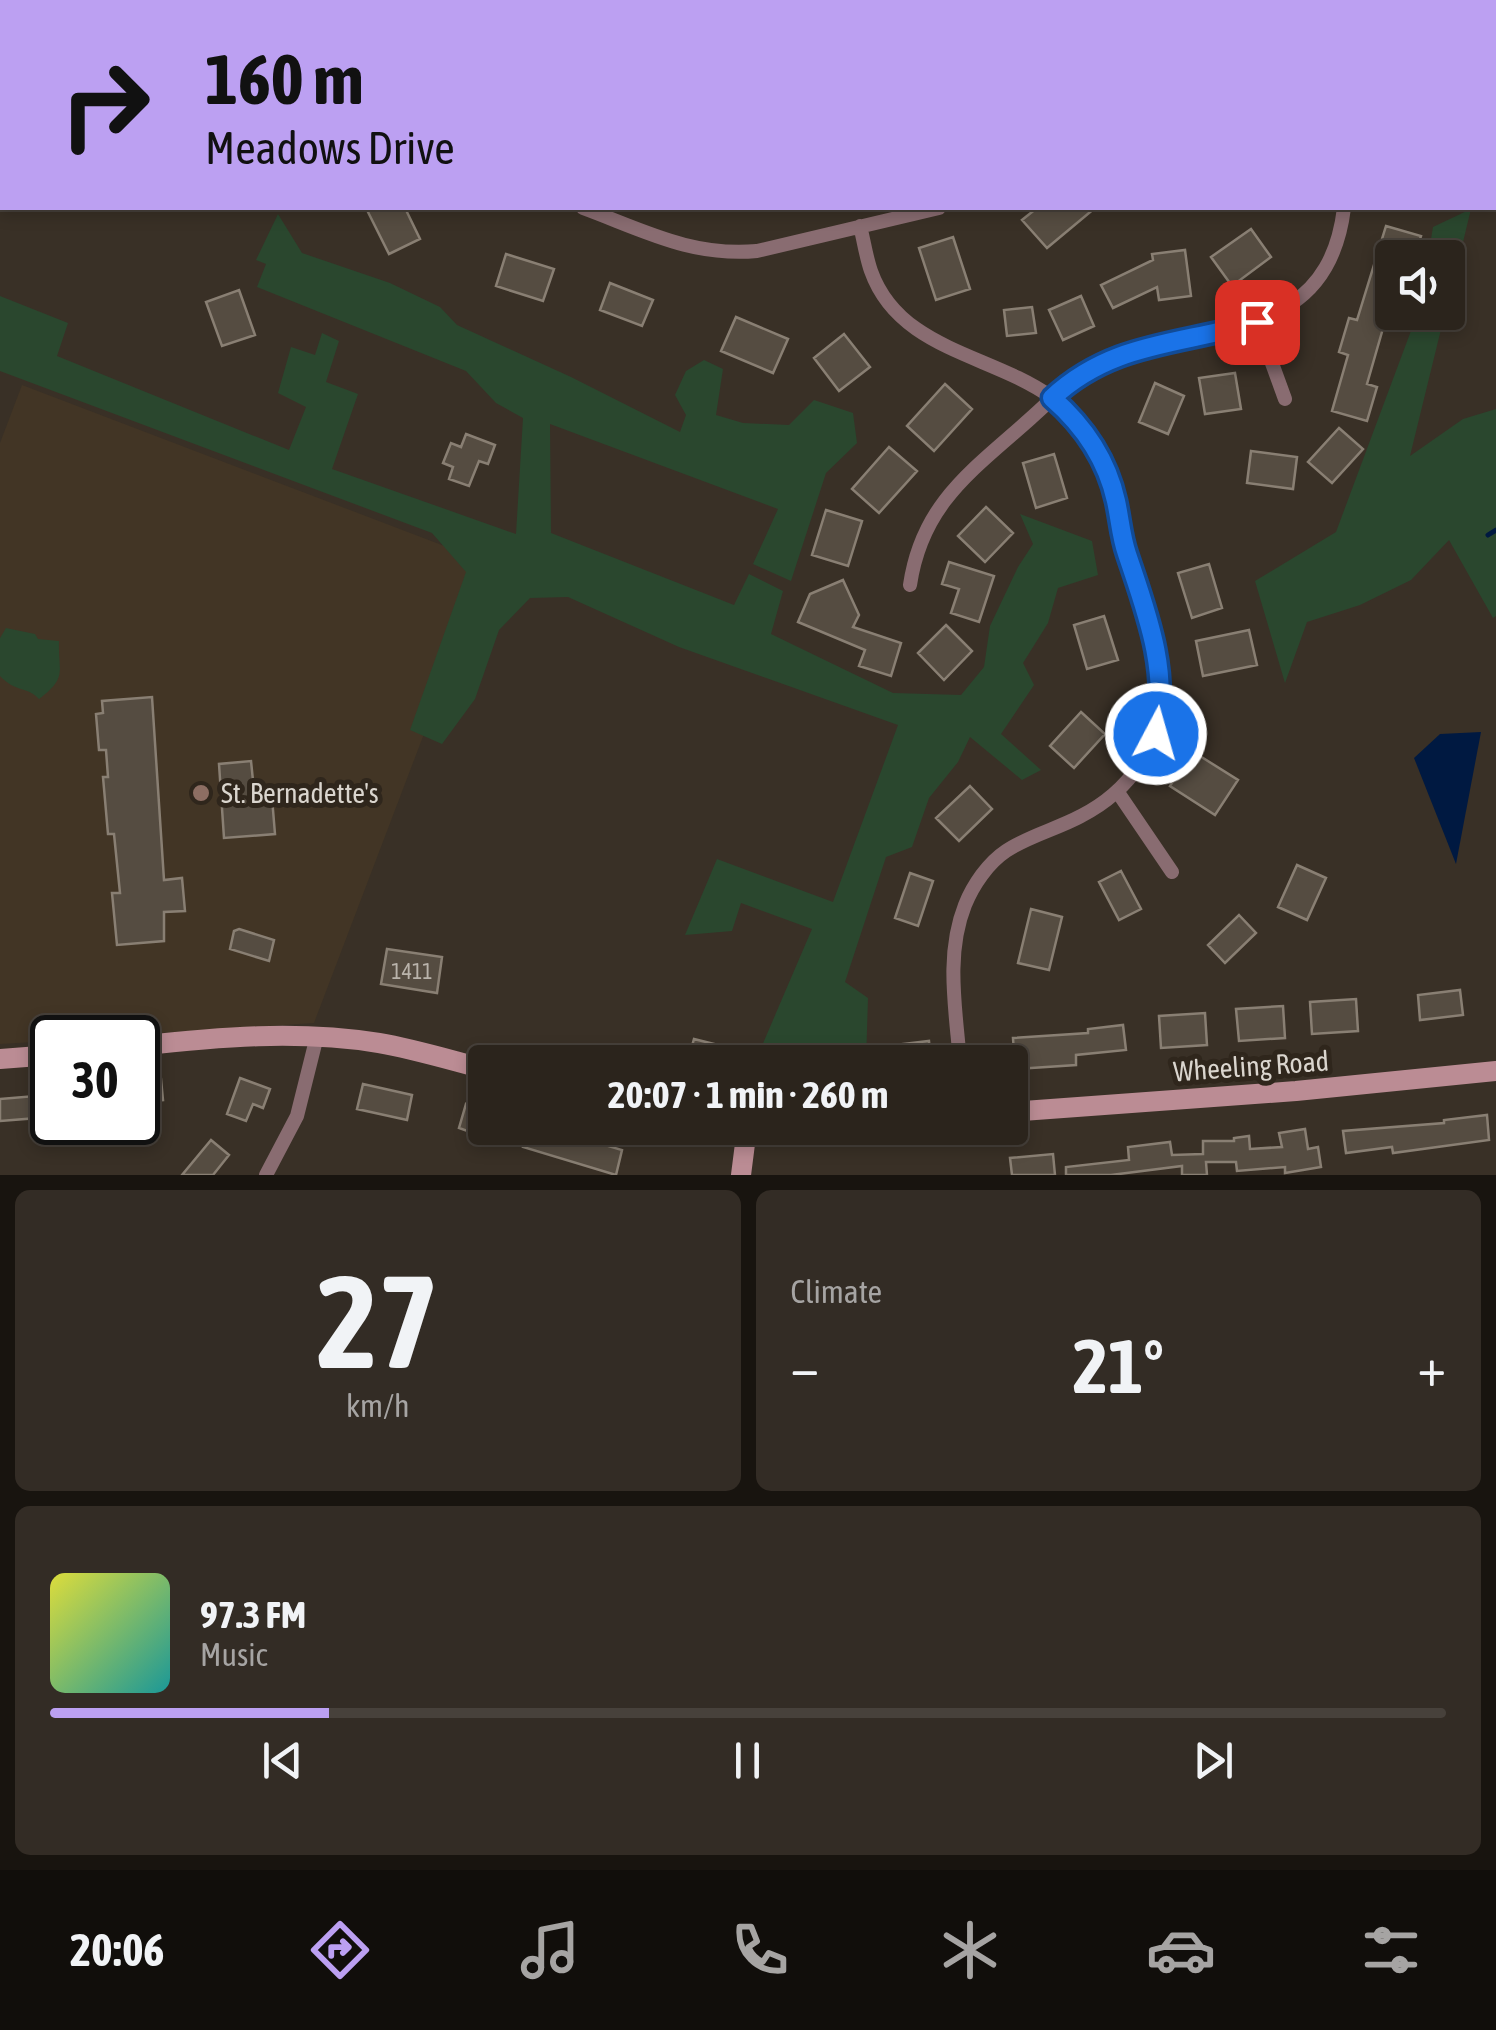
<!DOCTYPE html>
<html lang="en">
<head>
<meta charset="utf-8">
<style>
	body { margin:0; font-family:"Asap Condensed",sans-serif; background:#332c25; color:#f1f3f6; height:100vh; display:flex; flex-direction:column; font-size:38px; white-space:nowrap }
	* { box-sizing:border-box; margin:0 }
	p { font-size:32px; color:#a6a4a3 }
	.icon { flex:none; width:55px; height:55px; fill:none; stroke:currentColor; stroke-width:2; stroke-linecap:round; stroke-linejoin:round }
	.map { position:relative; height:1175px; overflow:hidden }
	.details { display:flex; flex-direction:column; gap:15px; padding:15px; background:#18140f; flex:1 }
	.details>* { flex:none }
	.banner { position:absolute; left:0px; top:0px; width:1498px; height:210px; box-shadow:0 5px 15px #0003,0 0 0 2px #47413b; background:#bca0f2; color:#111; overflow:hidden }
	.fabs { position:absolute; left:1375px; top:240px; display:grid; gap:20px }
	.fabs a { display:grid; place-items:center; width:90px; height:90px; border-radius:10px; background:#2b241c; box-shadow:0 5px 15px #0003,0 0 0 2px #47413b; font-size:50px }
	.speed { position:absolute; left:30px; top:1015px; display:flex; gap:20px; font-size:50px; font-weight:700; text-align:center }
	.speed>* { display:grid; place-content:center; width:130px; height:130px; border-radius:50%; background:#2b241c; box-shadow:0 5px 15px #0003,0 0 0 2px #47413b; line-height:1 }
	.speed .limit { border:5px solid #111; border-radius:15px; background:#fff; color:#111 }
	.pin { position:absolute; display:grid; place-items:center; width:85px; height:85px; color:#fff; margin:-42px; border-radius:20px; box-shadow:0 5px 15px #0006 }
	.me { position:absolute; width:110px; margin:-55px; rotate:6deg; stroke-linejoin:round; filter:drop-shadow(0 0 8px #0008) }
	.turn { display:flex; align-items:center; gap:35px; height:210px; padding:0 40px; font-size:45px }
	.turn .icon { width:130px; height:130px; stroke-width:2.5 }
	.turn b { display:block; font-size:70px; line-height:85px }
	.big { font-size:75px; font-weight:700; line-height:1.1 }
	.details .tile { flex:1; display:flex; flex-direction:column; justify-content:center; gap:15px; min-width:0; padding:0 35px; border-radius:15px; background:#332c25 }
	.details .dial { align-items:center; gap:0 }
	.dial b { font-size:130px; line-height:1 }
	.song { display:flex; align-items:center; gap:30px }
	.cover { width:120px; height:120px; border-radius:15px; background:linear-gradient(135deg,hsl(60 70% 55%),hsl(180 70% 35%)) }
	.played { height:10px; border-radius:5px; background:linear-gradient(90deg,#bca0f2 20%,#47413b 20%) }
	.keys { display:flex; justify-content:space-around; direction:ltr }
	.heat { display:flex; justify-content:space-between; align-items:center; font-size:55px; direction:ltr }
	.details .tiles { flex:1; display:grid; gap:15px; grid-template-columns:1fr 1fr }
	.tile:last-child { grid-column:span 2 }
	.trip { position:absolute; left:468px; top:1045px; width:560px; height:100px; border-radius:10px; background:#2b241c; box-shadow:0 5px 15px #0003,0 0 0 2px #47413b; font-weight:700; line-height:100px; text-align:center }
	.tab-bar { display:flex; height:160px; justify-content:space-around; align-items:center; background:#110e0b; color:#a6a4a3 }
	.tab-bar .icon { width:70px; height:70px }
	.tab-bar .current { color:#bca0f2 }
	.tab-bar b { font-size:45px; color:#f1f3f6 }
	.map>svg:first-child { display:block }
	.built { fill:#423525 }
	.green { fill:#2a472e }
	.water { fill:#001941 }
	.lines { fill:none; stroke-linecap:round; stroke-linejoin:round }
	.stream { stroke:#001941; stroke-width:5 }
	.building { fill:#554c41; stroke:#897f73; stroke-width:2.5 }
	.street { stroke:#896c71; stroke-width:14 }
	.secondary { stroke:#bb8c94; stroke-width:20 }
	.route-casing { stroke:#114b97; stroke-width:25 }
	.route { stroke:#1a73e8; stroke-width:18 }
	.education-dot { fill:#8d6e63; stroke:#2f261c; stroke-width:4 }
	.labels { text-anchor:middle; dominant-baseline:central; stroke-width:10; stroke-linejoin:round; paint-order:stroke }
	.number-label { font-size:22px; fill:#b9b3ab }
	.poi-label { font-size:28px; fill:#dad5ce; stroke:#2f261c; text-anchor:start }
	.street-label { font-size:28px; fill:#dad5ce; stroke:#2f261c }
</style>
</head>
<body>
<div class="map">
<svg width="1496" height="1175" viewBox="0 0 1496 1175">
	<rect width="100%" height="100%" fill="#393026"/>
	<!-- built -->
	<path class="built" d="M22 385 489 563 314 1023 100 1037 52 1038V1041L0 1044V443Z"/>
	<!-- green -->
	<path class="green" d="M1471 209 1448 304V258L1428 257 1433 227Z
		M278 214 302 253 390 283 440 307 457 325 571 377 680 432 686 415 675 395 686 371 704 360 723 369 716 415 743 423 789 425 814 400 853 413 857 443 826 473 791 581 753 564 778 509 550 424 551 533 734 605 749 574 783 591 771 634 893 693 961 695 984 667 990 626 1018 567 1033 544 1020 514 1092 541 1098 575 1058 588 1048 623 1023 663 1034 685 1001 734 1041 770 1022 780 970 737 958 762 929 798 912 847 886 857 845 982 868 998 866 1062H755L812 929 741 903 732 931 685 935 717 859 833 902 898 725 679 647 568 597 530 598 499 630 475 699 442 744 410 730 466 572 432 533 0 371V296L68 323 57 356 289 450 306 407 278 393 291 347 315 355 322 333 339 341 326 382 358 394 332 469 516 534 523 418 496 403 466 371 257 287 266 264 256 260Z
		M1418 312 1445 313 1410 456 1463 419 1496 409V616L1493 618 1449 540 1411 580 1360 605 1307 622 1285 683 1255 581 1336 532Z
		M6 628 35 634 38 639 59 641C58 672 68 677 39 699 27 686 16 693 0 676V638Z"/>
	<!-- water -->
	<path class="water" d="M1481 732 1456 864 1414 758 1440 734Z"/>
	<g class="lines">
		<!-- stream -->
		<path class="stream" d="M1488 535 1496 530"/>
	</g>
	<!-- building -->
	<path class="building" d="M366 208H405L420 239 389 254Z
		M1037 208H1095L1047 248 1022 220Z
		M1386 226 1421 236 1414 258H1392V320L1386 318 1367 384 1377 387 1367 421 1332 411 1348 355 1339 352 1349 318 1357 320Z
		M1251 229 1271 257 1232 286 1211 257Z
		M953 237 970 289 936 300 919 248Z
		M1185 250 1191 296 1159 300 1157 287 1113 308 1101 285 1153 260 1152 254Z
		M506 254 554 269 543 301 496 286Z
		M610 283 653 300 642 326 600 310Z
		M239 290 255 335 222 346 206 302Z
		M1081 296 1094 326 1063 340 1049 310Z
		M1032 307 1036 333 1007 336 1004 310Z
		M736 317 788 339 773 373 721 351Z
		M844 334 870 367 839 391 814 358Z
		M1235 373 1241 409 1205 414 1199 378Z
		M1155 383 1184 396 1168 434 1139 422Z
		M945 384 972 409 934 451 907 426Z
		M1339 428 1363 449 1332 483 1308 462Z
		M466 434 495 445 488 464 479 461 469 486 449 479 453 467 443 463 451 443 461 447Z
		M889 447 917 471 879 513 852 489Z
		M1251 451 1297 457 1293 489 1247 483Z
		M1054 454 1067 498 1036 508 1023 463Z
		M986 507 1013 533 985 562 958 536Z
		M826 510 862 521 848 566 812 555Z
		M949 562 994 576 979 622 951 613 959 589 942 584Z
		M1209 564 1222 608 1192 618 1178 573Z
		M843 580 859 615 853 627 901 643 891 676 859 666 865 650 798 622 810 594Z
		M1104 616 1118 660 1087 669 1074 625Z
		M946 625 972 651 944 680 918 653Z
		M1249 630 1257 665 1203 676 1196 641Z
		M152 697 164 880 182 878 185 911 164 912V941L117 945 112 893H120L114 834H108L103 777H108L106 750H99L96 714 103 713 102 701Z
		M1081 712 1105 734 1074 768 1050 746Z
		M1192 751 1238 780 1215 815 1170 786Z
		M251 761 255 800 272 798 275 834 224 838 219 764Z
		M970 786 992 809 959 841 936 818Z
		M1297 865 1326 878 1307 920 1278 907Z
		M1121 871 1141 909 1119 920 1099 882Z
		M910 873 933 881 918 926 895 918Z
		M1031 909 1062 917 1049 970 1018 963Z
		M1239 915 1256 933 1225 963 1208 945Z
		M239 929 274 940 269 961 230 949 234 931Z
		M387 949 442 957 437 993 381 984Z
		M1460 990 1463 1015 1420 1020 1418 995Z
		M1356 999 1358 1031 1312 1034 1310 1002Z
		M1283 1006 1285 1038 1239 1041 1236 1009Z
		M1205 1013 1207 1045 1161 1048 1159 1016Z
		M1123 1025 1126 1050 1076 1055V1065L1015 1069 1013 1038 1088 1033V1029Z
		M694 1039 742 1051 739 1062 688 1060Z
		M929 1041 931 1062H888L886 1046Z
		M240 1078 270 1089 263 1108 253 1104 246 1121 227 1114Z
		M161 1079 163 1100 138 1102V1081Z
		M363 1084 412 1095 407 1120 357 1109Z
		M35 1096 37 1118 0 1121V1099Z
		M466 1104 485 1111V1128H503L498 1142 459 1128Z
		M1487 1115 1489 1140 1393 1153 1392 1147 1346 1153 1343 1131 1444 1123V1120Z
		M528 1128H548L622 1150 616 1175 523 1147Z
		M1305 1129 1308 1149 1318 1147 1321 1167 1285 1173V1167L1237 1171 1236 1162H1206L1207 1175H1182V1166L1111 1175H1066V1167L1129 1160 1128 1147 1170 1142 1172 1155 1203 1154V1141H1234V1138L1249 1136 1250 1149 1282 1147 1279 1133Z
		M211 1140 229 1155 213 1175H182Z
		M1053 1154 1055 1175H1012L1010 1158Z"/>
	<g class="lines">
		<!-- street -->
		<path class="street" d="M1141 0 1142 2
			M583 208C643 230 691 257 757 251L939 208
			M860 226C864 241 866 257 871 271 899 350 991 354 1051 397 1083 420 1106 460 1116 498 1120 515 1121 533 1126 550 1139 596 1160 639 1161 689 1163 744 1130 791 1081 816 1057 829 1028 836 1006 851 988 863 973 885 965 905 945 955 956 1011 960 1062
			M1257 322 1285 399
			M910 585C922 503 973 470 1031 418 1057 395 1077 372 1110 359 1206 319 1327 346 1344 208
			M1117 791 1172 872
			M266 1175 297 1116 317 1036"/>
		<!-- secondary -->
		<path class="secondary" d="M138 1046C219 1037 297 1030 379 1043 414 1049 450 1060 485 1069
			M0 1059 52 1055
			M1010 1112 1296 1091 1496 1071
			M786 1128H790
			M741 1175 747 1128"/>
	</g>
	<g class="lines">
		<defs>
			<path id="route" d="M1156 734C1169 670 1147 614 1127 554 1121 537 1120 519 1116 501 1107 460 1083 425 1052 398 1113 341 1182 345 1257 322"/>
		</defs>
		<!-- route casing -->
		<use href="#route" class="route-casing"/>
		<!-- route -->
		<use href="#route" class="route"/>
	</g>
	<!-- markers -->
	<circle class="education-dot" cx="201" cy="793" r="10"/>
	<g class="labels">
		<!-- number labels -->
		<g class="number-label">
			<text x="412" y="971">1411</text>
		</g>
		<!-- poi labels -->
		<g class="poi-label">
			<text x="221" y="793">St. Bernadette's</text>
		</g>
		<!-- street labels -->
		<g class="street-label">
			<text transform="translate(1251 1066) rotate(-4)">Wheeling Road</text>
		</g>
	</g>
</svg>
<div class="fabs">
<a><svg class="icon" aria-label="sound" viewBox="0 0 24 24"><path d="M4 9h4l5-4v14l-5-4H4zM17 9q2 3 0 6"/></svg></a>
</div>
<div class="speed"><div class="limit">30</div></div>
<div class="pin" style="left:1257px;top:322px;background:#d93025"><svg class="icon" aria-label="arrive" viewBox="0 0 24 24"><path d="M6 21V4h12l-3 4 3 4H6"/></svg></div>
<svg class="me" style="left:1156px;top:734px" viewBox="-20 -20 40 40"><circle r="17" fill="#1a73e8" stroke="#fff" stroke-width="3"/><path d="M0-11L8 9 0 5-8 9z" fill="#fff"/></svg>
<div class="trip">20:07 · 1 min · 260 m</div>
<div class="banner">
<div class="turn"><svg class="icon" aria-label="right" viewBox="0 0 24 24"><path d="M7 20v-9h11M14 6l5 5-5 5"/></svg><div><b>160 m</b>Meadows Drive</div></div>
</div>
</div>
<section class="details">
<div class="tiles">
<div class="tile dial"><b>27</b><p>km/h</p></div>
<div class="tile"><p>Climate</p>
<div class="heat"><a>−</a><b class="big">21°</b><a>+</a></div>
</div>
<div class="tile">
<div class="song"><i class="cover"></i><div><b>97.3 FM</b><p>Music</p></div></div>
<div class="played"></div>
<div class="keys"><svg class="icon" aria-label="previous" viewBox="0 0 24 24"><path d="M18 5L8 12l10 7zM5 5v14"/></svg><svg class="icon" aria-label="pause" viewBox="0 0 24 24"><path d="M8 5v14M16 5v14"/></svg><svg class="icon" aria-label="next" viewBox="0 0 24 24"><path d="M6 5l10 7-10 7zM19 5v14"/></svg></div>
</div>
</div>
</section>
<nav class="tab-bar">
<b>20:06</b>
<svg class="icon current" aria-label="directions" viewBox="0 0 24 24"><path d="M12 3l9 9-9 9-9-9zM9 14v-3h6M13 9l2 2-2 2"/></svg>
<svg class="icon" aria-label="music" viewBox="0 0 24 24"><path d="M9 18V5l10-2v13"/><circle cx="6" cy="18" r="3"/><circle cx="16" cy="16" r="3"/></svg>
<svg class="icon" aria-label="phone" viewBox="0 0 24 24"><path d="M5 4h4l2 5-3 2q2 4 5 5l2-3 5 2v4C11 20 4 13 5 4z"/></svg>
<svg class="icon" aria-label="climate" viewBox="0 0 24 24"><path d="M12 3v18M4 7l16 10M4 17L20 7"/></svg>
<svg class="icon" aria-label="car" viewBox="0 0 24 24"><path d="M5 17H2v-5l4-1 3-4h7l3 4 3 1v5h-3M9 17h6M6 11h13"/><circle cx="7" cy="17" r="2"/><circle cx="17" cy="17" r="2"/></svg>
<svg class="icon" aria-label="filters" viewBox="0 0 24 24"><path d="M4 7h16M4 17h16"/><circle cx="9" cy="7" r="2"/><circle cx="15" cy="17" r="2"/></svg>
</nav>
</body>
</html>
